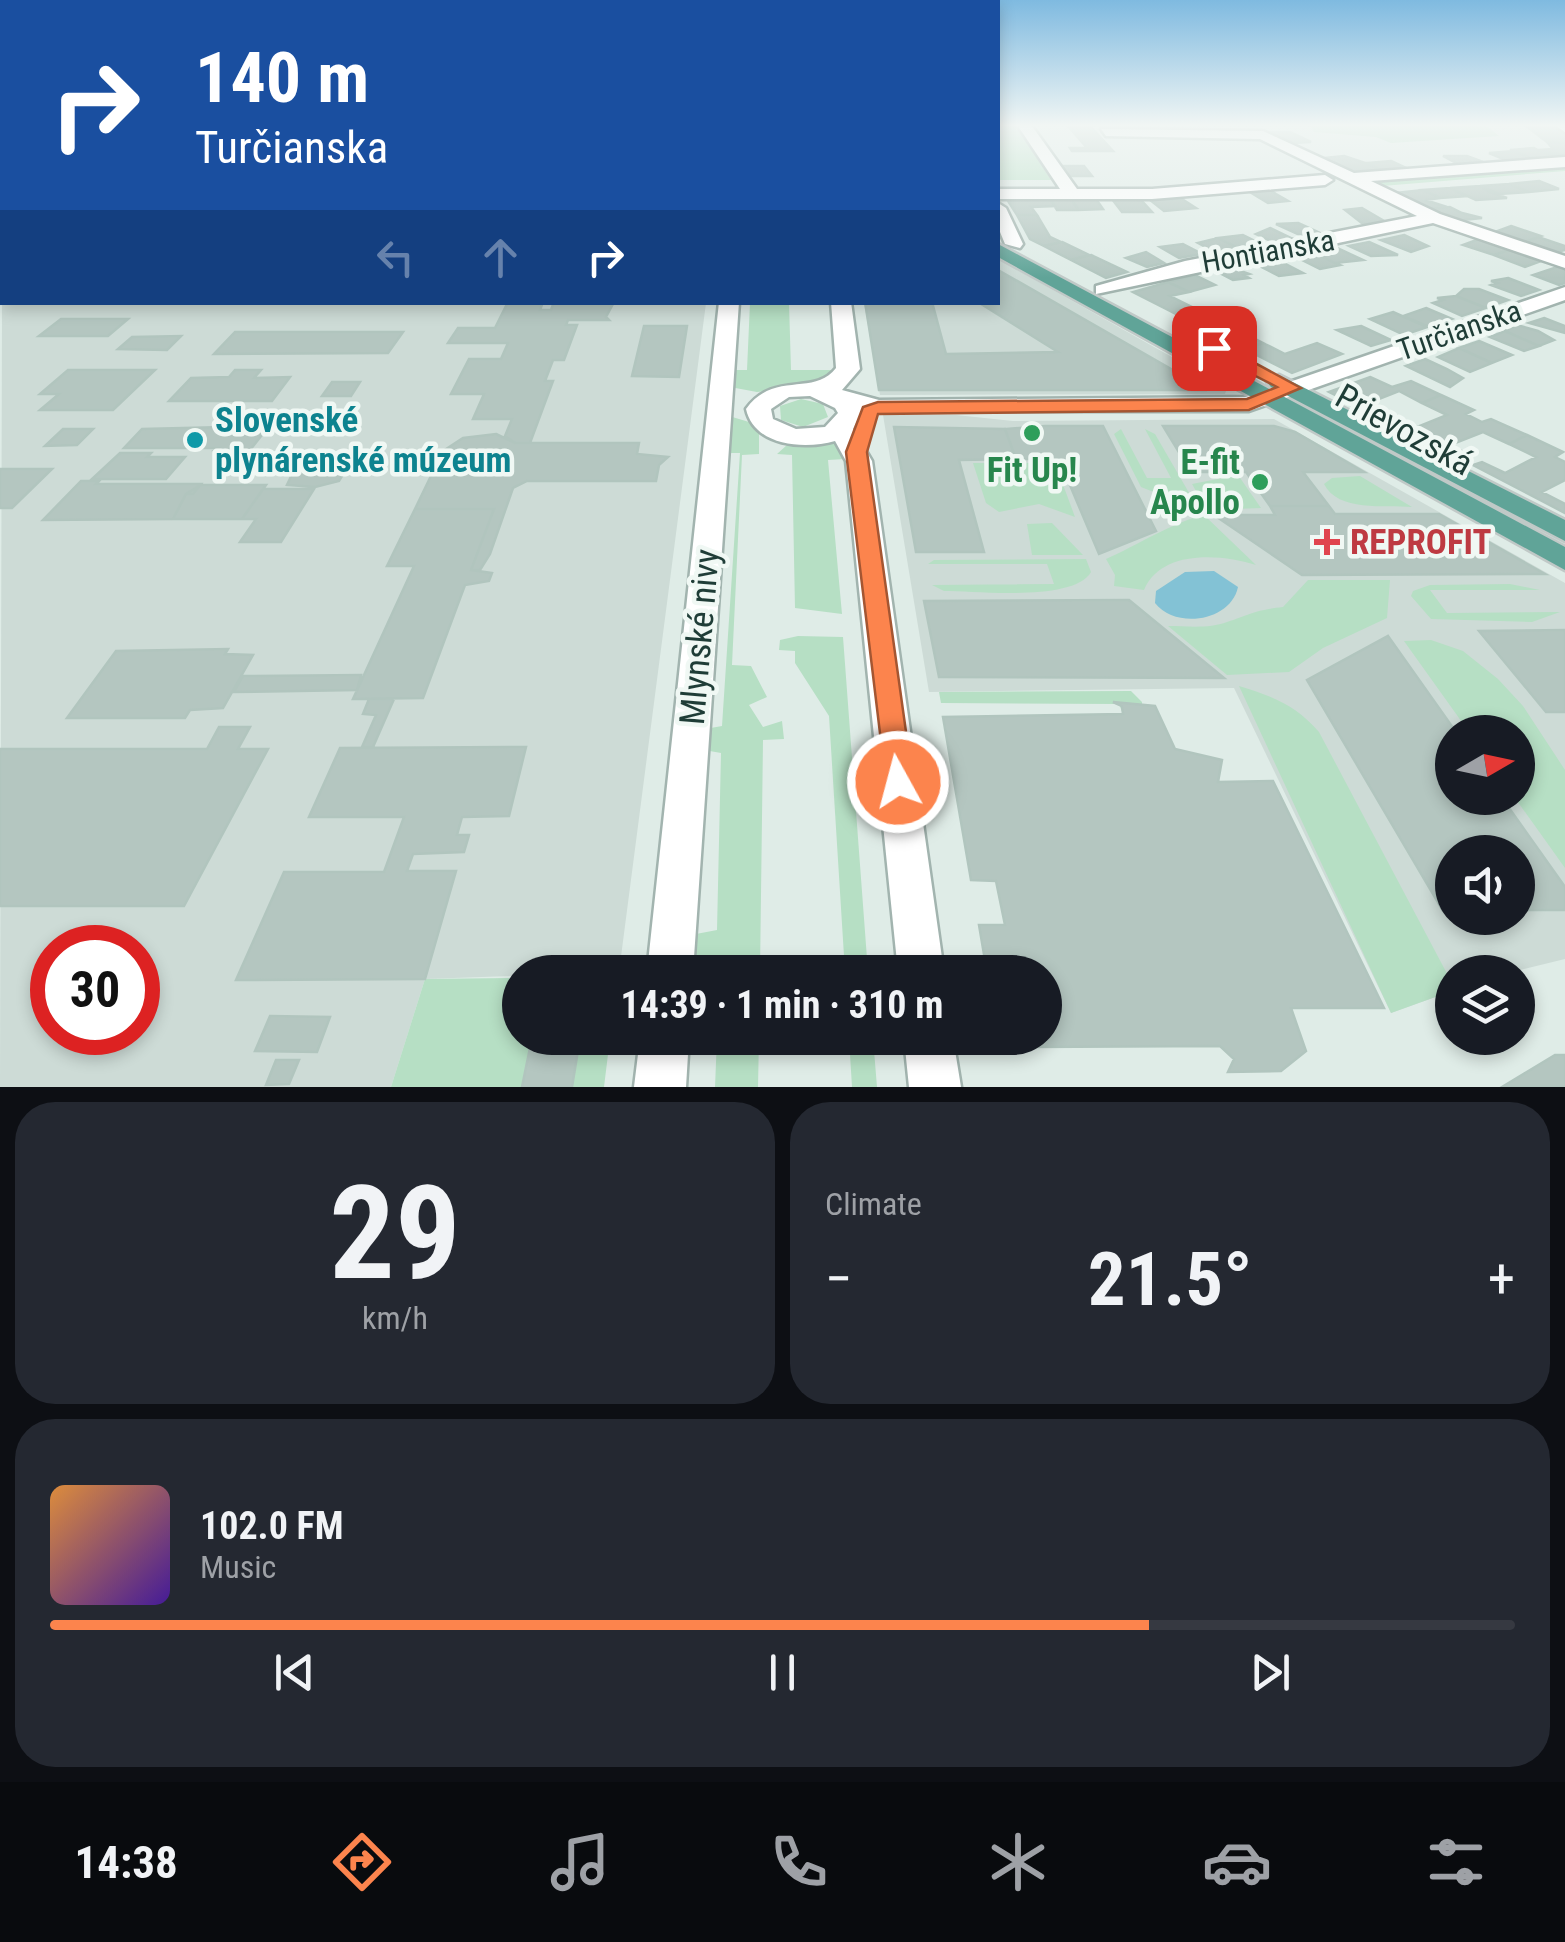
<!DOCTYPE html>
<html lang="en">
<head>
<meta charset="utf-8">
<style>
	body { margin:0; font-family:"Roboto Condensed",sans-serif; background:#242831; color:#f1f3f6; height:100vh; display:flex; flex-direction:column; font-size:38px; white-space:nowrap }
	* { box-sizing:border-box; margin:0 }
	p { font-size:32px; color:#9ea1a6 }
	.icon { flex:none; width:55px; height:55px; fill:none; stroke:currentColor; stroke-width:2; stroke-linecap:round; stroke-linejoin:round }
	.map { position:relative; height:1087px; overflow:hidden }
	.side { display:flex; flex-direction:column; gap:15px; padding:15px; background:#0d0f14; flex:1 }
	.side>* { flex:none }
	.banner { position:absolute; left:0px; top:0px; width:1000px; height:305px; box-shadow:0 5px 15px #0003; background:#1a4fa0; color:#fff; overflow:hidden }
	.needle { width:65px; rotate:81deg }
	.controls { position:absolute; left:1435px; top:715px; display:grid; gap:20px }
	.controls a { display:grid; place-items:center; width:100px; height:100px; border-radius:50%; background:#171b24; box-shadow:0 5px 15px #0003; font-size:50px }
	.speed { position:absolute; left:30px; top:925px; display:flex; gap:20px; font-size:50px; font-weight:700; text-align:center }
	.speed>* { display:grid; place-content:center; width:130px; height:130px; border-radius:50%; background:#171b24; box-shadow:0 5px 15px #0003; line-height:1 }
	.speed .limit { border:15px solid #d22; background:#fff; color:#111 }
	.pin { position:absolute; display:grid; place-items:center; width:85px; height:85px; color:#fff; margin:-42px; border-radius:20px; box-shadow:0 5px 15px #0006 }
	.me { position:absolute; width:110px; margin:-55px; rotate:353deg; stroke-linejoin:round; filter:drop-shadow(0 0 8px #0008) }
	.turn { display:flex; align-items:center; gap:35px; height:210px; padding:0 30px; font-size:45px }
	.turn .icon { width:130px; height:130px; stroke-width:2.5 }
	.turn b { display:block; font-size:70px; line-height:85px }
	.lanes { display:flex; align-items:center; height:95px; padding:0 30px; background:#0003; justify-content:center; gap:50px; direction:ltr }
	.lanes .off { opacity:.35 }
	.big { font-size:75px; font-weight:700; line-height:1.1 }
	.side .tile { flex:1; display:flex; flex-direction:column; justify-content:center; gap:15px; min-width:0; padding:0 35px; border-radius:40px; background:#242831 }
	.side .dial { align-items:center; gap:0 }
	.dial b { font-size:130px; line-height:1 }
	.song { display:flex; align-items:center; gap:30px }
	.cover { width:120px; height:120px; border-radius:15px; background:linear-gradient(135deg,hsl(30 70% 55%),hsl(260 70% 35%)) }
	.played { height:10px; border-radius:5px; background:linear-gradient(90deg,#fc844d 75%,#363941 75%) }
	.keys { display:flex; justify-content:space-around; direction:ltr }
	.heat { display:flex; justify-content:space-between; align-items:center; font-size:55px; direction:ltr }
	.side .tiles { flex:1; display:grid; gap:15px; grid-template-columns:1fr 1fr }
	.tile:last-child { grid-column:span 2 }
	.trip { position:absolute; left:502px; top:955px; width:560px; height:100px; border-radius:50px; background:#171b24; box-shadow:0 5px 15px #0003; font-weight:700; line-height:100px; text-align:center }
	.tabs { display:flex; height:160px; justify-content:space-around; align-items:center; background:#090b0e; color:#9ea1a6 }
	.tabs .icon { width:70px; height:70px }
	.tabs .active { color:#fc844d }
	.tabs b { font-size:45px; color:#f1f3f6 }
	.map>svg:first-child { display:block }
	.built { fill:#cddbd6; fill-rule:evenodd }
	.green { fill:#b6dfc4 }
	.water { fill:#83c2d5 }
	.building { fill:#b4c6c0; stroke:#b1c5be; stroke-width:2.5 }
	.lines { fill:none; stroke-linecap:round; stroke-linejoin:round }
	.minor-casing { stroke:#a2b4af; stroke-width:5 }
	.major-casing { stroke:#c0c9c7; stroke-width:5 }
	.minor { fill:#fff; fill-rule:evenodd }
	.major { fill:#60a498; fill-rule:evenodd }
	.route { fill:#fc844d; stroke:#a45632; stroke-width:2.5 }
	.leisure-dot { fill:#2e9e5b; stroke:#f0f8f4; stroke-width:4 }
	.culture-dot { fill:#0f9aa8; stroke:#f0f8f4; stroke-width:4 }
	.health-dot { fill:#e0444e; stroke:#f0f8f4; stroke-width:4 }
	.labels { text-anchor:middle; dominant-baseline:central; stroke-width:9; stroke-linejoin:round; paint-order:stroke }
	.far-street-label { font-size:30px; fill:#1f3d37; stroke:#f0f8f4 }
	.culture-label { font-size:35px; font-weight:bold; fill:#0d838f; stroke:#f0f8f4; text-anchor:start }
	.street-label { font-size:35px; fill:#1f3d37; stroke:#f0f8f4 }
	.leisure-label { font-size:35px; font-weight:bold; fill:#27864d; stroke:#f0f8f4; text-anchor:end }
	.health-label { font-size:35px; font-weight:bold; fill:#be3a42; stroke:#f0f8f4; text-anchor:start }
</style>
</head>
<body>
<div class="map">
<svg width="1565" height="1087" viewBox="0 0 1565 1087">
	<rect width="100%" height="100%" fill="#dfece7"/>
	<!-- built -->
	<path class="built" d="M998 259 1227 388 1225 394 880 395 864 303 998 302Z
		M2 302 706 303 619 972 425 979 391 1087H0ZM52 948H138V1032H52Z
		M883 415H956L1013 421 1274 419 1565 583V959L1512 972H1452V991L1391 1013 1234 688 929 692ZM1452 732H1518V798H1452ZM1452 852H1518V918H1452Z"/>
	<!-- green -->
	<path class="green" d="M998 126H1016L1051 180H998Z
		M1310 126H1465L1488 127 1499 136 1391 143 1376 137 1314 132Z
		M1565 163V171L1382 186 1367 179Z
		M750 303H789L791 370H837L829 383 757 392 730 387 731 370H747Z
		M801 399 823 404 828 417 803 427 781 420 780 406Z
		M729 416 749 422 759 432V454L742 455 732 665 751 666 767 697 749 705 763 727 782 721 784 739 763 740 760 972H694L696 934 717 930 721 753 704 750 705 729 722 726 740 453H725Z
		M1121 429 1147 478H1171L1145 429 1155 434 1199 510 1141 487 1114 434Z
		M836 438 846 459 828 460 842 614 795 608 792 455 777 454 787 445Z
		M973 463H1055L1075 517 1039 504 999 512 986 503Z
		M1238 475 1261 508 1207 510 1192 484Z
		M1360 476 1412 507C1384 505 1338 512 1324 484L1332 478Z
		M1204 515 1256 565C1222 554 1161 549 1144 590L1114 586 1115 575 1106 559C1138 545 1171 523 1204 515Z
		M1052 523 1083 555H1032L1027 524Z
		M1086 559 1091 572C1074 602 977 591 944 591L932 585 1054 584 1047 564H928L934 560Z
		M1308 580H1390L1387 618 1323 648 1289 672 1227 675 1168 626C1187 626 1209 629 1227 622 1251 614 1255 610 1283 607Z
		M1430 585 1510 584 1540 590H1430L1447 613 1560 612 1532 622 1431 619 1411 596 1413 591Z
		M798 636 843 637 868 972H845L829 716 795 663V651L779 650 780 640Z
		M1431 640 1463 651 1498 679 1523 706 1565 770V868L1515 798 1518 732H1469L1404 641Z
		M1239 686C1272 696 1296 705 1319 732L1452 983V991L1391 1013Z
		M1131 691 1142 702 1145 782 1016 777 946 733 943 717 1118 716 1123 714 1119 704 941 703 939 692Z
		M520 978V1038H610L604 1087H391L425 979Z
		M717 1038H759L758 1087H715Z
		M849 1038H873L877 1087H852Z"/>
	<!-- water -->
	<path class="water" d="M1214 571 1238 587C1231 621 1176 630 1155 603L1156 591 1185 572Z"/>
	<!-- building -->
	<path class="building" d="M1068 126H1090L1113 151H1072L1070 148H1087Z
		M1556 126 1565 133V143L1547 142 1526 126Z
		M1270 132H1290L1311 142 1292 143Z
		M1547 142 1565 143V156L1538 150 1553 149Z
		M1534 148 1538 150 1557 157 1533 159 1510 150Z
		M1514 151 1533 159 1508 161 1489 153Z
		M1344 156 1365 163 1381 170 1353 172 1324 158Z
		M1443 156H1467L1483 162 1458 164Z
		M1391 161 1406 168 1381 170 1366 163Z
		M1060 166H1084L1092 176H1067Z
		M1539 181 1559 189 1529 192 1509 184Z
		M1509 184 1529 192 1499 194 1480 186Z
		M1480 186 1490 192 1507 198 1476 200 1450 188Z
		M1450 188 1467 196 1440 198 1423 190Z
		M1270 190 1276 194 1288 201 1268 203 1250 192Z
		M1423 190 1440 198 1425 200 1447 207 1428 209 1395 193Z
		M1050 199H1071L1079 210H1057Z
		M1050 199 1055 206 1031 207 1037 215H1017L1008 201Z
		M1071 199H1096L1103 209 1078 210Z
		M1112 199 1141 200 1152 212H1122Z
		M1182 199 1196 208 1164 211 1150 200Z
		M1450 207 1462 213 1482 218 1454 221 1428 209Z
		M1362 208 1386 222 1363 224 1345 210Z
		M1017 215H1037L1050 237 1061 242 1044 246 1030 239Z
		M1298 223 1320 233 1302 236 1276 224Z
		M1511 226 1541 236 1525 242 1495 232Z
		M1270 228 1291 238 1273 242 1256 234Z
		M1243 235 1261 244 1238 248 1218 238Z
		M1404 235 1428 246 1411 252 1381 240Z
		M1538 237 1565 246V250L1557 252 1525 242Z
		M1218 238 1238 248 1215 252 1198 243Z
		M1479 239 1509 250 1494 255 1463 245Z
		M1062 242 1089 255 1071 260 1044 246Z
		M1369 242 1398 255 1371 256 1349 246Z
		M1183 244 1202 254 1179 258 1160 247Z
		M1337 248 1363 260 1335 263 1313 252Z
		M1509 250 1541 261 1525 267 1494 255Z
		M1146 252 1164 263 1147 267 1126 258Z
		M1313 252 1335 263 1340 265 1320 269 1294 256Z
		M1091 255 1127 272 1106 278 1071 260Z
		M1276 259 1303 273 1279 276 1254 263Z
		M1560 266 1565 268V283L1559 285 1533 275Z
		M1232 268 1249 274 1244 275 1249 278 1233 280 1216 271Z
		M998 270 1204 388 1205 390H879L865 302H932L946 354 1058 352 978 302H998Z
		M1195 275 1215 285 1189 292 1168 282Z
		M1508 278 1534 288 1539 290 1521 296 1491 285 1497 283 1491 281Z
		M1168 282 1189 292 1170 296 1192 307 1174 313 1133 292Z
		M1464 289H1479L1508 300 1486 308 1456 296Z
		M1456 296 1486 308 1462 316 1433 303 1443 300 1437 298Z
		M508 302H543L540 310H551L554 302H614L606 317 609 320H568L566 325H577L564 360H553L545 381H553L530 443H515L505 436 512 419H473L484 394H451L469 359H501L508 343H448L458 328H495Z
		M1192 307 1263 343 1245 349 1174 313Z
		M1426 308 1452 319 1429 327 1403 316Z
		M1393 312 1427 327 1404 335 1370 319Z
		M1544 318 1565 326V333L1529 323Z
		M61 319H128L108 336H39Z
		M1517 325 1538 331 1554 340 1539 346 1505 331Z
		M644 326H687L679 377 632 376Z
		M1361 326 1391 340 1371 346 1337 330Z
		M1505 331 1539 346 1524 351 1490 337Z
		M235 332H403L388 353 214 354Z
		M181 336 167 350 118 349 132 337Z
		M1479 341 1512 355 1492 363 1459 348Z
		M1263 343 1285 354 1317 343 1342 354 1292 373 1245 349Z
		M1459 348 1492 363 1470 372 1438 357Z
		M1425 359 1447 369 1463 378 1450 387 1406 366Z
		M68 370H155L113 410H40L59 394H40Z
		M235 370H261L254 378 290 377 272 401H169L191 378 229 377Z
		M1370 377 1392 387 1411 381 1441 395 1422 403 1399 391 1359 407 1329 392Z
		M332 382H360L351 396H322Z
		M1441 395 1474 410 1466 414 1482 422 1491 419 1527 435 1509 444 1483 432 1450 445 1472 456 1463 460 1368 411 1376 408 1415 428 1447 415 1422 403Z
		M269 426 250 450 236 451 228 460 222 457 230 450H215L218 448H124L142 429Z
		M1045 426H1103L1156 531 1099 554 1059 459H1016L1005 429Z
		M1163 426H1274L1295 432 1364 472H1303L1329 506H1270L1246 472H1191Z
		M894 427 1005 429 1016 459 959 460 984 552H916Z
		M63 429H93L77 445 45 446Z
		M496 434 515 443H639L637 454 668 457 659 465 656 481H527L513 488 490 554 480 570H471L494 509H415L443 451 463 438Z
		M1527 435 1563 452 1555 457 1565 462V480L1542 492 1565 504V513L1473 465 1482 462 1505 473 1536 457 1509 444Z
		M120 453H151L147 457H185L166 479H92Z
		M329 457 352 460 339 481 315 487 287 485 299 460Z
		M0 469H52L12 508H0Z
		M81 481H99L96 484H201L193 494H186L173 519 43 520Z
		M201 485H266L242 519H173L186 494Z
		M263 489H314L281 542H240L256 519H242Z
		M1270 506H1329L1335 514H1439L1545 574 1302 575 1214 515H1275Z
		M415 509H494L471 570 492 573 489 581 465 585 423 698 353 699 414 566H387Z
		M1129 600 1224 678 939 677 924 601Z
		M1565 630V712H1546L1479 631Z
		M1388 636 1456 732 1452 798H1502L1565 887V910H1518V852H1452V911H1443L1307 680Z
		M228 649 225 654 253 655 223 708 190 710 185 718H67L116 651Z
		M361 675 357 690 234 692 243 676Z
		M369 699H394L373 747H362L376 715 363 714Z
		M1113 702 1155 706 1175 749 1222 760 1218 782 1273 781 1384 1008H1291L1306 1051 1281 1071 1228 1072 1234 1059 1220 1046 1030 1047 1028 1038H1045V972H987L979 925H1005L996 881 971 880 943 717 1123 714 1122 706Z
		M219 727H250L238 749H268L184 906H0V749H207Z
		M526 747 509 816 462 817 457 835H469L464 852 413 854 407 871H456L425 979 236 980 284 872H384L404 817H309L340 748Z
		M270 1016 330 1017 317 1052 255 1051Z
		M532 1038H580L572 1087H522Z
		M1555 1055H1565V1087H1502Z
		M276 1060H299L289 1084 266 1085Z"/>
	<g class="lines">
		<defs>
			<path id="minor" d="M1018 126H1032L1077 189H1152L1325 175 1333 180 1325 185 1152 199H998V189H1060Z
				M1556 126H1565V132Z
				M1101 129 1263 131 1354 173 1565 157V167L1371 181 1440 214 1565 256V268L1433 223 1096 294V286L1185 261 1417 216 1260 139 1106 136Z
				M998 203 1006 208 1023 244 1020 248 1005 244 998 227Z
				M1565 287V300L1249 411H862L853 429 872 461 944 972H898L846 461 835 441C804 450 754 446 746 409 774 370 814 397 836 368L831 302H851L860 369 842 390 879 400 1246 397ZM810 396 835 408 838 413 825 427 796 429 773 419 771 409 789 397Z
				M719 302H739L693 972H647Z
				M640 1038H689L686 1087H634Z
				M904 1038H953L961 1087H909Z"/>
			<path id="major" d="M998 244 1565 547V570L998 257Z
				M2 245V258L0 259V246Z
				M1279 375 1565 520V541L1271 387 1267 382Z"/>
		</defs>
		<!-- minor casing -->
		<use href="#minor" class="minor-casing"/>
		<!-- major casing -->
		<use href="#major" class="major-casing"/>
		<!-- minor -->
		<use href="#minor" class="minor"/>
		<!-- major -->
		<use href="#major" class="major"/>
	</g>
	<!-- sky -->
	<linearGradient id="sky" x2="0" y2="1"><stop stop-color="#7fbae0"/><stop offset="0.45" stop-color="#f1f6f4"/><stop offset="1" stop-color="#f1f6f4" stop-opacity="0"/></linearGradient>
	<rect width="1565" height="278" fill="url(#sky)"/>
	<!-- route -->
	<path class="route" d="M1208 344H1220L1301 388 1249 410 878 414 867 452 913 782 909 791 898 794 887 791 846 452 863 407 878 402 1247 399 1277 387 1208 352Z"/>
	<!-- markers -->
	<g class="leisure-dot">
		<circle cx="1032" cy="433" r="10"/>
		<circle cx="1260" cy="482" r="10"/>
	</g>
	<circle class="culture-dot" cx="195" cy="440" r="10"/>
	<path class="health-dot" d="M1322 527h10v10h10v10h-10v10h-10v-10h-10v-10h10z"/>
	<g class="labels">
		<!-- far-street labels -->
		<g class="far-street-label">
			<text transform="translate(1268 251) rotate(-10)">Hontianska</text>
			<text transform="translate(1459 330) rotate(-19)">Turčianska</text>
		</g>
		<!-- culture labels -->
		<g class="culture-label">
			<text x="215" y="420">Slovenské<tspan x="215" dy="40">plynárenské múzeum</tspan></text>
		</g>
		<!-- street labels -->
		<g class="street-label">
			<text transform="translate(1404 430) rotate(29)">Prievozská</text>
			<text transform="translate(700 637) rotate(-85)">Mlynské nivy</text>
		</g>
		<!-- leisure labels -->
		<g class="leisure-label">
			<text x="1240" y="462">E-fit<tspan x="1240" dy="40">Apollo</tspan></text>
			<text x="1032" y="470" text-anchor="middle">Fit Up!</text>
		</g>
		<!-- health labels -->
		<g class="health-label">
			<text x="1350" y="542">REPROFIT</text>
		</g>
	</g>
</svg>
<div class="controls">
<a><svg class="needle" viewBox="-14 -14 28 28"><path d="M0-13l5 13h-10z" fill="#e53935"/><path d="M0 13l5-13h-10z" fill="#9ea1a6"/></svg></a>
<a><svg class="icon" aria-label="sound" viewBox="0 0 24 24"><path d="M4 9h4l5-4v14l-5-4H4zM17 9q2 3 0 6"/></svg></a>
<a><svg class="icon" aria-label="layers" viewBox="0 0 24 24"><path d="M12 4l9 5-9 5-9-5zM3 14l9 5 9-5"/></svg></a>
</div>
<div class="speed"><div class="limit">30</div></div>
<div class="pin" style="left:1214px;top:348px;background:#d93025"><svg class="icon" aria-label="arrive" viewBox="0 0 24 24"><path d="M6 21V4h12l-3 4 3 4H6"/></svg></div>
<svg class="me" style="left:898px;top:782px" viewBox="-20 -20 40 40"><circle r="17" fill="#fc844d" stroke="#fff" stroke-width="3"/><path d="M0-11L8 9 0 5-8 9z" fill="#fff"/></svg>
<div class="trip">14:39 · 1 min · 310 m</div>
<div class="banner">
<div class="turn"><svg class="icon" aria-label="right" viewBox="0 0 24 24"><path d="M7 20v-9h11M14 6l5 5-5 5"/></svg><div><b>140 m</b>Turčianska</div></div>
<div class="lanes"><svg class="icon off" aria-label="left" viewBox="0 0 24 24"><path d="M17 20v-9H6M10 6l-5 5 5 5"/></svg><svg class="icon off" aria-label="ahead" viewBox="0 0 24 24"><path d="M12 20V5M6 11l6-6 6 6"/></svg><svg class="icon" aria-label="right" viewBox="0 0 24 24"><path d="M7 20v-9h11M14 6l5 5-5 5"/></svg></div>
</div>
</div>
<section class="side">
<div class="tiles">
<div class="tile dial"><b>29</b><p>km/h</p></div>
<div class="tile"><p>Climate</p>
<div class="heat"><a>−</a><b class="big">21.5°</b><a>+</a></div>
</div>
<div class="tile">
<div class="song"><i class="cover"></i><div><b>102.0 FM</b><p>Music</p></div></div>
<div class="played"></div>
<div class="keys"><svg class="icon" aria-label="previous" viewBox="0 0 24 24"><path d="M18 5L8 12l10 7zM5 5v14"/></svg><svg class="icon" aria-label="pause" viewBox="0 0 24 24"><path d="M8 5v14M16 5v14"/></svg><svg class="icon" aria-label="next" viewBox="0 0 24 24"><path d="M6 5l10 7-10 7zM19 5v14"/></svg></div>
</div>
</div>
</section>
<nav class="tabs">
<b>14:38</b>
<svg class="icon active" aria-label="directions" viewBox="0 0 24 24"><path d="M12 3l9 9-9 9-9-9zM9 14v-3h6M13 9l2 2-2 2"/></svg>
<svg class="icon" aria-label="music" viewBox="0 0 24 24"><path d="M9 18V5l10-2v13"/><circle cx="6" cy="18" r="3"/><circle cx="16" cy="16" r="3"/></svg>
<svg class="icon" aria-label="phone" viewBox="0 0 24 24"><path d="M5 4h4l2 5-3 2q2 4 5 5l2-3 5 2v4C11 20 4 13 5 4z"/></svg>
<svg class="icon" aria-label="climate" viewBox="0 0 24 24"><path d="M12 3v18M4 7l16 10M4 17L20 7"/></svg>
<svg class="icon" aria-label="car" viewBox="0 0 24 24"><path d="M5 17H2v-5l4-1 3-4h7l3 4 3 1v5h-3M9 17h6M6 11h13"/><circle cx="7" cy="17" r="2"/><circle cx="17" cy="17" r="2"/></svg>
<svg class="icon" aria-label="filters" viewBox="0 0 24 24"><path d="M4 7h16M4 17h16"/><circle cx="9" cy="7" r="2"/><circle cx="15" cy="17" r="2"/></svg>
</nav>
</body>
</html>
